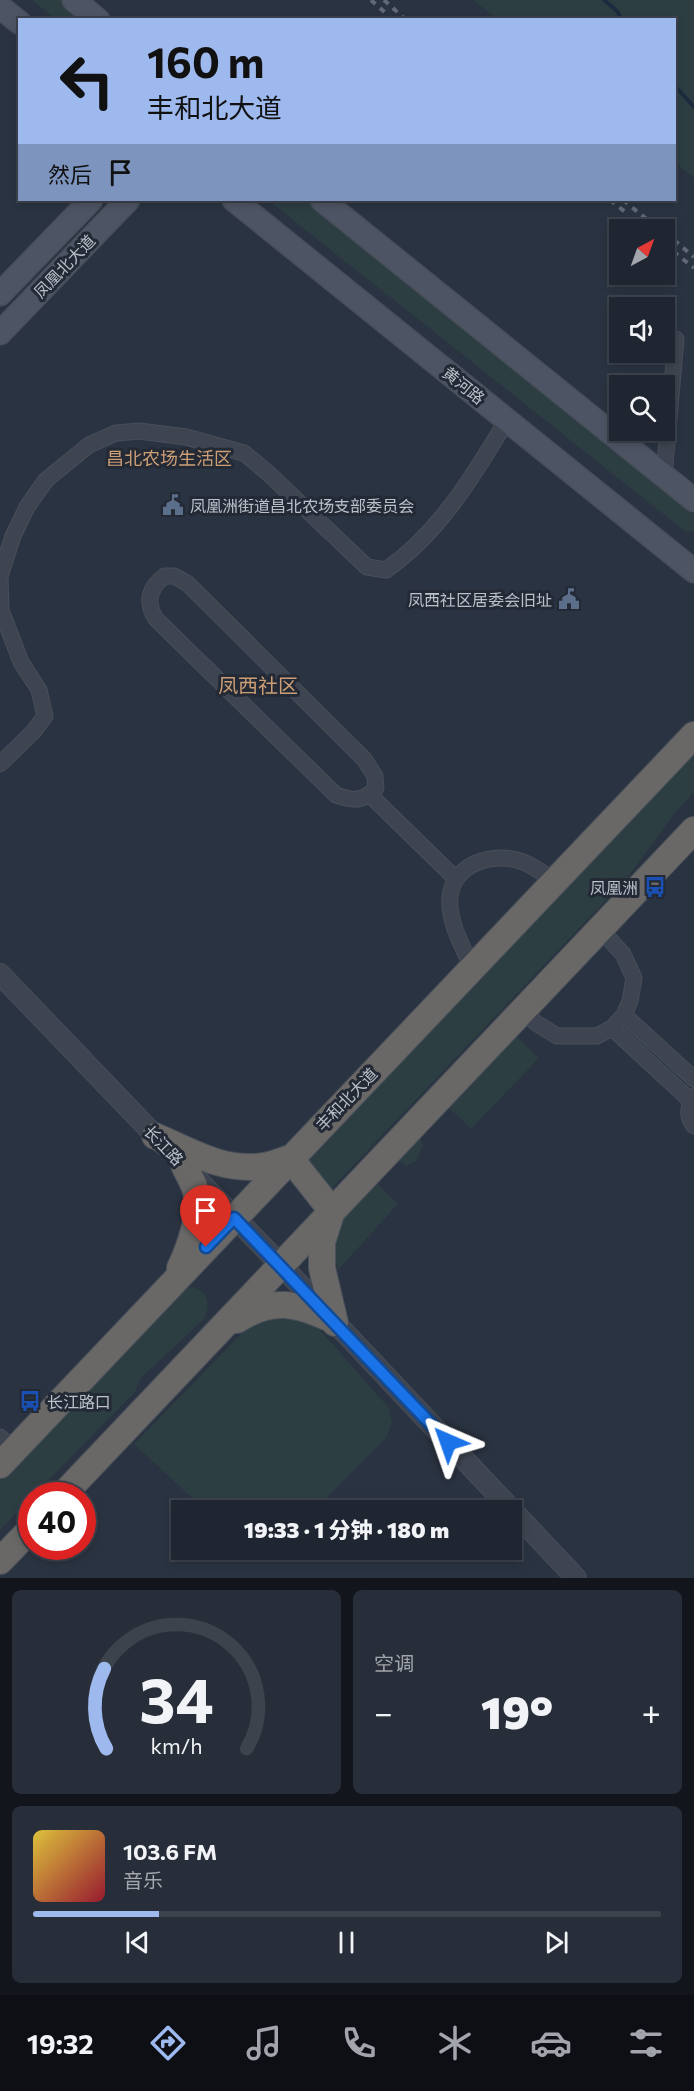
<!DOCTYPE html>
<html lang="zh">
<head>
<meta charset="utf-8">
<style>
	body { margin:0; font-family:Commissioner,"Noto Sans SC",sans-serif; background:#282e39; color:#f1f3f6; height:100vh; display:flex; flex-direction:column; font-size:22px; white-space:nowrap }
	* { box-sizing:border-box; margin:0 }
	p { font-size:20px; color:#a2a5ab }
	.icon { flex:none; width:33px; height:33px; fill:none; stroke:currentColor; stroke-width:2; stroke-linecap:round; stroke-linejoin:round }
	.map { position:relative; height:1578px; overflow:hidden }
	.side { display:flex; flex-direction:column; gap:12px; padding:12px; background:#12151b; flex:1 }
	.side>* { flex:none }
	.guide { position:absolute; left:18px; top:18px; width:658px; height:183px; border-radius:0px; box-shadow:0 3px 9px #0003,0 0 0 2px #3d434d; background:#9db9ee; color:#111; overflow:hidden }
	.needle { width:39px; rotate:41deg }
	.tools { position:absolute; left:609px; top:219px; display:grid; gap:12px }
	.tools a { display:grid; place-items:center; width:66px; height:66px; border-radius:0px; background:#202631; box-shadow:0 3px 9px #0003,0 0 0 2px #3d434d; font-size:30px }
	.speed { position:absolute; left:18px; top:1482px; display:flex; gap:12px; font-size:30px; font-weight:700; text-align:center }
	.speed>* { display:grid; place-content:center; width:78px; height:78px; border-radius:50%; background:#202631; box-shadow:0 3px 9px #0003,0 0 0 2px #3d434d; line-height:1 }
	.speed .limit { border:9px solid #d22; background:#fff; color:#111 }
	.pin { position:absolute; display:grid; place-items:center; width:51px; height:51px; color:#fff; margin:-62px -26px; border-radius:50% 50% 50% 0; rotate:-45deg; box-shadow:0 0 6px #0007 }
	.pin .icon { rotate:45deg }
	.me { position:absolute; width:66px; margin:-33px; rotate:317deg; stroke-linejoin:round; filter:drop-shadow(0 0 4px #0008) }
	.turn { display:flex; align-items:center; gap:21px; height:126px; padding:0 30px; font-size:27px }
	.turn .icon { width:78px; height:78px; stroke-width:2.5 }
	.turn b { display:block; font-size:42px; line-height:51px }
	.then { display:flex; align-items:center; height:57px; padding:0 30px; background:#0003; gap:12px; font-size:22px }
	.big { font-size:45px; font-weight:800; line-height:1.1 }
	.side .tile { flex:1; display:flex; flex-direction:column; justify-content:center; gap:9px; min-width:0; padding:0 21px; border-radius:9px; background:#282e39 }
	.side .dial { align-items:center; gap:0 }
	.dial svg { height:156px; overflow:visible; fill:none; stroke:#3d434d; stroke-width:7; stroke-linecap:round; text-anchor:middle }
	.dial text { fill:#f1f3f6; stroke:none }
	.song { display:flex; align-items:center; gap:18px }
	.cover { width:72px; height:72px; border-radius:9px; background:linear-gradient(135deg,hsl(50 70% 55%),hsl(350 70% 35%)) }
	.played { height:6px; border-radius:3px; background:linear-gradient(90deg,#9db9ee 20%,#3d434d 20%) }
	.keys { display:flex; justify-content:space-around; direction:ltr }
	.heat { display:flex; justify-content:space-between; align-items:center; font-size:33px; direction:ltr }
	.side .tiles { flex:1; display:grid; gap:12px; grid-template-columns:1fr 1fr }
	.tile:last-child { grid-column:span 2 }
	.trip { position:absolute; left:171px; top:1500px; width:351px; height:60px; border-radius:0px; background:#202631; box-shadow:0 3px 9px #0003,0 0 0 2px #3d434d; font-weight:800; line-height:60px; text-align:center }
	.tab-bar { display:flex; height:96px; justify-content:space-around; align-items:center; background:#0d0f14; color:#a2a5ab }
	.tab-bar .icon { width:42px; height:42px }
	.tab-bar .selected { color:#9db9ee }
	.tab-bar b { font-size:27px; color:#f1f3f6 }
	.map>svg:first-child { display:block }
	.green { fill:#2c3e42 }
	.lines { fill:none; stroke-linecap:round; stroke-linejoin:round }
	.stream { stroke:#1e2a3e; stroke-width:4 }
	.minor-casing { stroke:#484e5a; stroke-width:17 }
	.tertiary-casing { stroke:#484e5a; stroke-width:22 }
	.secondary-casing { stroke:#484e5a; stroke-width:25 }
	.trunk-casing { stroke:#49505b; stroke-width:28 }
	.minor { stroke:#3e4551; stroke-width:15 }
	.tertiary { stroke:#3e4551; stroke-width:20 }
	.secondary { stroke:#4d5463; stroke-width:22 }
	.trunk { stroke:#6a6866; stroke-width:26 }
	.rail { stroke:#616977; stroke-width:4; stroke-dasharray:6 6; stroke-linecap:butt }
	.route-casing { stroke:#114b97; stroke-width:15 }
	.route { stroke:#1a73e8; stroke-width:10 }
	.labels { text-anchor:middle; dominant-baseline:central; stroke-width:6; stroke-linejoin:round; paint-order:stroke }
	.street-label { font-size:16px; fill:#bbc1cb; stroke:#232a36 }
	.poi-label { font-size:16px; fill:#bbc1cb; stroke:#232a36; text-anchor:start }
	.neighbourhood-label { font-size:18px; fill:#cc9e75; stroke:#232a36 }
	.quarter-label { font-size:20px; fill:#cc9e75; stroke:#232a36 }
</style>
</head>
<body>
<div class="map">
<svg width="694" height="1578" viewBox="0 0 694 1578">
	<rect width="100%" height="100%" fill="#2a3341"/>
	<!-- green -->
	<path class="green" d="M32 0H65L89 19H56Z
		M473 0H694V178L675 162V20L497 19Z
		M268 200H306L694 509V531L686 532Z
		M694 754V792L678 809 628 877 329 1191 300 1169Z
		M513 1033 539 1058 471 1129 445 1104Z
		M418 1132 423 1145 416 1161 407 1166 395 1159Z
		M375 1182 398 1204 338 1270 333 1251 338 1225Z
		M193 1287C210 1292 209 1304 205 1318L140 1379 135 1392 34 1495 32 1496 31 1498 0 1530V1478L180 1289Z
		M285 1316 312 1321 389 1408 392 1423 386 1438 314 1510H205L134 1444 250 1325 263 1318Z"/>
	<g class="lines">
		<!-- stream -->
		<path class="stream" d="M604 0 617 11 622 20
			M675 86 694 107"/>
		<defs>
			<path id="minor" d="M664 476 676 339
				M165 576H174L187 583 364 759 375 776 376 788C363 802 353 801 336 795L156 619C145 602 149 587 165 576Z
				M0 764 34 731 45 716 39 690 21 662 1 610 0 576 13 536 27 507 46 480 89 445 116 433 139 431 186 437 244 453 268 473 367 567 386 570C441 531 473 476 507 420
				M370 795 456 879
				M472 967C462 946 448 921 450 897 453 863 495 851 523 862 534 866 545 875 555 881
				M523 1011 536 1023 557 1036H597L612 1028 624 1015 630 1001 634 978 623 954 600 929
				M624 1015 694 1079
				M612 1028 691 1101
				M694 1096C688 1106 686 1116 694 1126
				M0 1437 14 1450"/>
			<path id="tertiary" d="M0 974 164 1145
				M191 1173 281 1265 576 1578"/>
			<path id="secondary" d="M74 0 98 20
				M0 7 20 23
				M234 200 694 571
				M322 200 694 500
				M0 294 91 200
				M0 333 128 200"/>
			<path id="trunk" d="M155 1136C190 1151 223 1172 263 1166 272 1165 281 1161 290 1158L332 1211 322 1242V1268L335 1323
				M180 1268C190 1247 201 1216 196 1192 194 1183 188 1174 184 1165
				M237 1320C272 1297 297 1303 333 1320
				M0 1465 694 735
				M62 1496 694 830
				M0 1561 32 1528"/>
		</defs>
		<!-- minor casing -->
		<use href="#minor" class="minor-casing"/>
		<!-- tertiary casing -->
		<use href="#tertiary" class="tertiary-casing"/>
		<!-- secondary casing -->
		<use href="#secondary" class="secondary-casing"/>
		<!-- trunk casing -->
		<use href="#trunk" class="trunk-casing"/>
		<!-- minor -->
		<use href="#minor" class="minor"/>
		<!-- tertiary -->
		<use href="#tertiary" class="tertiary"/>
		<!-- secondary -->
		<use href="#secondary" class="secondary"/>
		<!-- trunk -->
		<use href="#trunk" class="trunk"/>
		<!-- rail -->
		<path class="rail" d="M371 0 389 16
			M384 0 406 20
			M610 200 628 214
			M623 200 660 230
			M674 240 694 257
			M664 244 694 268"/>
	</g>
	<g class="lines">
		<defs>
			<path id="route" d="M206 1247 234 1218 448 1442"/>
		</defs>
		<!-- route casing -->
		<use href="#route" class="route-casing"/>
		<!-- route -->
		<use href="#route" class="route"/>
	</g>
	<!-- icons -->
	<defs>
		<symbol id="civic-bare" viewBox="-9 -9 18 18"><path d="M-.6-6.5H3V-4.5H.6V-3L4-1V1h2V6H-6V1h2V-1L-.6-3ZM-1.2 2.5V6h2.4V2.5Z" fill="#5c6f8a" stroke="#232a36" stroke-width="2.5" paint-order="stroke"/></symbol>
		<symbol id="bus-bare" viewBox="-9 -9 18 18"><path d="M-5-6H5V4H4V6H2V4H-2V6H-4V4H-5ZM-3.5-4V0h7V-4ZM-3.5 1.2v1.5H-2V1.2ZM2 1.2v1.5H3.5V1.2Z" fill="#1a4fb4" stroke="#232a36" stroke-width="2.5" paint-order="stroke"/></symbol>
	</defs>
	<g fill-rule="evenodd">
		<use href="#civic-bare" x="158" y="490" width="30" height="30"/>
		<use href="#civic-bare" x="554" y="584" width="30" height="30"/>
		<use href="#bus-bare" x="640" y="872" width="30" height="30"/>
		<use href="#bus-bare" x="15" y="1386" width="30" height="30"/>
	</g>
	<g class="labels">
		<!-- street labels -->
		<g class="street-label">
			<text transform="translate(64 266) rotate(-46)">凤凰北大道</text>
			<text transform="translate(464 385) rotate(39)">黄河路</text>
			<text transform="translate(346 1099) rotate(-46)">丰和北大道</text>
			<text transform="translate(164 1145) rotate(46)">长江路</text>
		</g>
		<!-- poi labels -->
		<g class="poi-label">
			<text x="190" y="505">凤凰洲街道昌北农场支部委员会</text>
			<text x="552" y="599" text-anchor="end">凤西社区居委会旧址</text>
			<text x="638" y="887" text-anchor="end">凤凰洲</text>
			<text x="47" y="1401">长江路口</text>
		</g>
		<!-- neighbourhood labels -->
		<g class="neighbourhood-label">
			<text x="169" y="458">昌北农场生活区</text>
		</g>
		<!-- quarter labels -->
		<g class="quarter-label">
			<text x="258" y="685">凤西社区</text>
		</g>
	</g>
</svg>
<div class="tools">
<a><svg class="needle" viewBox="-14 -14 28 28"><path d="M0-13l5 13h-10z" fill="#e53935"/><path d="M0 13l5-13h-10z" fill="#a2a5ab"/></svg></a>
<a><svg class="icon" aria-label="sound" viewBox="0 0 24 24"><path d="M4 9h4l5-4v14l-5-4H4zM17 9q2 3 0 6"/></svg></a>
<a><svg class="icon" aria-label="search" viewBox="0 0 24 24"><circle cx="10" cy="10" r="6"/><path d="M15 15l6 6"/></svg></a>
</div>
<div class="speed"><div class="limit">40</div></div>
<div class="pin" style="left:206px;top:1247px;background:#d93025"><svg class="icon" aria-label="arrive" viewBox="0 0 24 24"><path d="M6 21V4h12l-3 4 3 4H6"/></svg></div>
<svg class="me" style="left:448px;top:1442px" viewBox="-20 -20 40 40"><path d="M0-17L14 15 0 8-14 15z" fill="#1a73e8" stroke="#fff" stroke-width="4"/></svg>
<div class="trip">19:33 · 1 分钟 · 180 m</div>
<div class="guide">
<div class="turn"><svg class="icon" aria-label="left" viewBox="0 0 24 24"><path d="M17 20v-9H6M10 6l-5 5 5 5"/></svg><div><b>160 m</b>丰和北大道</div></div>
<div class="then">然后<svg class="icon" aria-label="arrive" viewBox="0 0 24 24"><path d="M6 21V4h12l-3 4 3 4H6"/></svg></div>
</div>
</div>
<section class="side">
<div class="tiles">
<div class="tile dial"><svg viewBox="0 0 100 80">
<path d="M14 69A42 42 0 1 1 86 69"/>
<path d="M14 69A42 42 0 0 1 13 28" stroke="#9db9ee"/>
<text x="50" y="56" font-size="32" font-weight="700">34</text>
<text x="50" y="72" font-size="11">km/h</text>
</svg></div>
<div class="tile"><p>空调</p>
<div class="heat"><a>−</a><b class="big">19°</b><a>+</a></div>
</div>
<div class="tile">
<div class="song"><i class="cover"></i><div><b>103.6 FM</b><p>音乐</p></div></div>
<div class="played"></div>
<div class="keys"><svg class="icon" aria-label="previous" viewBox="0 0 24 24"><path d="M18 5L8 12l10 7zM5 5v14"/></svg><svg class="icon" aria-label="pause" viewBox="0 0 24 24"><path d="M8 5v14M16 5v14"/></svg><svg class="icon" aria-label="next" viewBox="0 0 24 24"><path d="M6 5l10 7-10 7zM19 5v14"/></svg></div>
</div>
</div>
</section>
<nav class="tab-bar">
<b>19:32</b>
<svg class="icon selected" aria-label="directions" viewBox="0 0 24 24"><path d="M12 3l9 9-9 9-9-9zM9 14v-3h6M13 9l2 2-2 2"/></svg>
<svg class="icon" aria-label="music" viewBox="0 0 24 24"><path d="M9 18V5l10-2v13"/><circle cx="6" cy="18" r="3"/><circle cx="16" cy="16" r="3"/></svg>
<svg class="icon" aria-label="phone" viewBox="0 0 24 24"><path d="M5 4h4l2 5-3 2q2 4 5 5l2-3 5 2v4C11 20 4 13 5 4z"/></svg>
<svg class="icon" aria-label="climate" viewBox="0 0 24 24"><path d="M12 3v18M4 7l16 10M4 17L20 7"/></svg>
<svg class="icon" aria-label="car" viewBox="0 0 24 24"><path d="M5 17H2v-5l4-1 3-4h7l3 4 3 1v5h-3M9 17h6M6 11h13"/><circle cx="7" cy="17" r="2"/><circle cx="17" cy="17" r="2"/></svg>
<svg class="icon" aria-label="filters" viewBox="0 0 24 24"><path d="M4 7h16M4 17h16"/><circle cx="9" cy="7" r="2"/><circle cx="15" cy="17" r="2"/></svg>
</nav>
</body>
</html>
